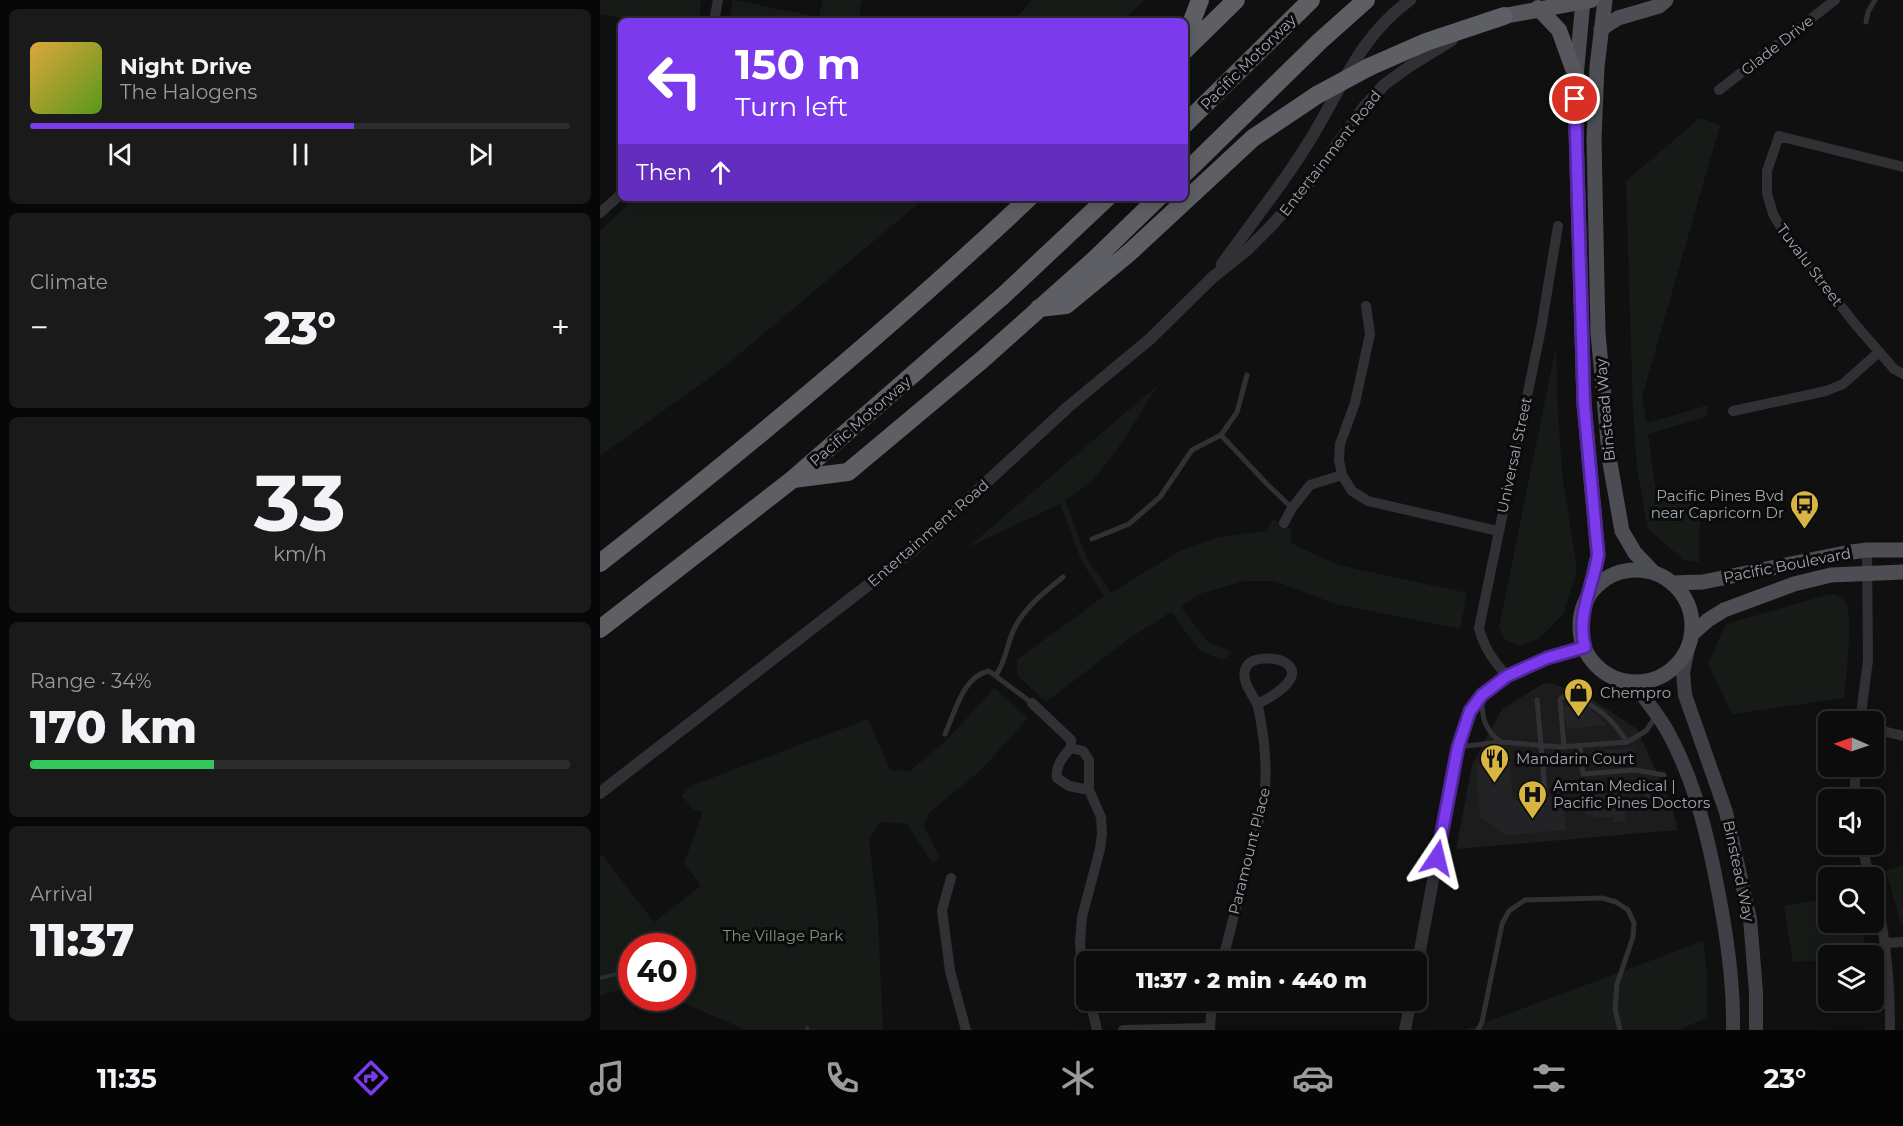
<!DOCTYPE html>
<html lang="en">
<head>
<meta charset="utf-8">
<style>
	body { margin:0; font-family:Montserrat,sans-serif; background:#1a1a1b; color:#f1f3f6; height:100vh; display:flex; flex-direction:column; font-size:22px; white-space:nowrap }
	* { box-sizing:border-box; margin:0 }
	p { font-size:20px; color:#9a9b9d }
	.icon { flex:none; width:33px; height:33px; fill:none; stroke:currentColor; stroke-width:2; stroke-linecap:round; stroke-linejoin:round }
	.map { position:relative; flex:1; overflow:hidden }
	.drawer { display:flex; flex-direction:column; gap:9px; padding:9px; background:#070707; width:600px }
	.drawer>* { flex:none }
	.guide { position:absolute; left:18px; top:18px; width:570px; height:183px; border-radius:9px; box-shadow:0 3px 15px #0003,0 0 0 2px #2c2c2e; background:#7c3aed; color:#fff; overflow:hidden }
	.needle { width:39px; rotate:272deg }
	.tools { position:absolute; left:1218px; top:711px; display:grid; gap:12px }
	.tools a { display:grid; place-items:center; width:66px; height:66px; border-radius:9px; background:#0c0c0d; box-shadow:0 3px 15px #0003,0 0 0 2px #2c2c2e; font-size:30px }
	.speed { position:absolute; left:18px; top:933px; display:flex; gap:12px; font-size:30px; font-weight:700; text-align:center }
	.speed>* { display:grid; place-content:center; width:78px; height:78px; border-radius:50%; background:#0c0c0d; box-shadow:0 3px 15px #0003,0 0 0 2px #2c2c2e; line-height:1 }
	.speed .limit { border:9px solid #d22; background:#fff; color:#111 }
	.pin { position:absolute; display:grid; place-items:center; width:51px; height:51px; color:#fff; margin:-26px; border:3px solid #fff; border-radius:50%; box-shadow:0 2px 6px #0007 }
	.me { position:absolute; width:66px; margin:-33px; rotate:10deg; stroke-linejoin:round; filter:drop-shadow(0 0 4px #0008) }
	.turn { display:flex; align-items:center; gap:21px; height:126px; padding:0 18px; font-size:27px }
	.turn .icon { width:78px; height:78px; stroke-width:2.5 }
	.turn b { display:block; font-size:42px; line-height:51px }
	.then { display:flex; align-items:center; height:57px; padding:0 18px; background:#0003; gap:12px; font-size:22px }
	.big { font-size:45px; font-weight:800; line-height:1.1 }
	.drawer .widget { flex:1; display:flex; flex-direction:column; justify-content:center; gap:9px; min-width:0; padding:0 21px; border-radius:9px; background:#1a1a1b }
	.drawer .dial { align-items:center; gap:0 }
	.dial b { font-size:78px; line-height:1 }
	.song { display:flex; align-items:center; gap:18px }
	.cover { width:72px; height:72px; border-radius:9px; background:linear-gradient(135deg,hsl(40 70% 55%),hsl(90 70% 35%)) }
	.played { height:6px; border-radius:3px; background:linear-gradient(90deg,#7c3aed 60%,#2c2c2e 60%) }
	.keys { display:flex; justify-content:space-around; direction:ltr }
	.heat { display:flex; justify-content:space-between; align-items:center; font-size:33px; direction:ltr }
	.charge { height:9px; border-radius:4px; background:linear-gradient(90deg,#34c759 34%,#2c2c2e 0) }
	.trip { position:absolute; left:476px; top:951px; width:351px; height:60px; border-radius:9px; background:#0c0c0d; box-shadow:0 3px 15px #0003,0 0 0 2px #2c2c2e; font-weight:800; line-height:60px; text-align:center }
	.tab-bar { display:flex; height:96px; justify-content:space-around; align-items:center; background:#050505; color:#9a9b9d }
	.tab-bar .icon { width:42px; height:42px }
	.tab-bar .selected { color:#7c3aed }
	.tab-bar b { font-size:27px; color:#f1f3f6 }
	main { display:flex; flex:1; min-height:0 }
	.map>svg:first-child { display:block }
	.built { fill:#1c1c1d }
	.green { fill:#171b18 }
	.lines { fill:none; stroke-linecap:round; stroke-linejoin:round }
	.stream { stroke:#282d32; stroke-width:4 }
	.building { fill:#232325 }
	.service { stroke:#313135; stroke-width:5 }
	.minor { stroke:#313135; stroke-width:10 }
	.tertiary { stroke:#313135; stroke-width:12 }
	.secondary { stroke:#3f4045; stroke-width:14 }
	.primary { stroke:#4d4e54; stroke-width:15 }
	.trunk { stroke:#56565c; stroke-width:16 }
	.motorway { stroke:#5e5f65; stroke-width:18 }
	.motorway-bridge { stroke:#5e5f65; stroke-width:18 }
	.route-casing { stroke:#51269a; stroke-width:15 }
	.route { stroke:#7c3aed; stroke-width:10 }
	.labels { text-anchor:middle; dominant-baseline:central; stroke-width:6; stroke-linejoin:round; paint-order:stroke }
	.street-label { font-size:15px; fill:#a3a5b0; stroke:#0b0b0c }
	.poi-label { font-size:15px; fill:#a3a5b0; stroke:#0b0b0c; text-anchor:start }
	.park-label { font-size:15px; fill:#7c9980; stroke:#0b0b0c }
</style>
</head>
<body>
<main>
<section class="drawer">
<div class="widget">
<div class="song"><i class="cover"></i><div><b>Night Drive</b><p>The Halogens</p></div></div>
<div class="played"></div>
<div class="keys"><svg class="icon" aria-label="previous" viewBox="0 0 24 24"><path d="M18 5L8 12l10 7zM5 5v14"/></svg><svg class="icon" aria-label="pause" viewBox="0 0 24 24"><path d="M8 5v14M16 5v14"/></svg><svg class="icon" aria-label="next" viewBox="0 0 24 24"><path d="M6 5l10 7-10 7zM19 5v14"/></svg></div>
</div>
<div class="widget"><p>Climate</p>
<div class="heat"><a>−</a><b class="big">23°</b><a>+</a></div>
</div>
<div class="widget dial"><b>33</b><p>km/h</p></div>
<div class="widget"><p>Range · 34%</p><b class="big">170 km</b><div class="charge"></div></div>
<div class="widget"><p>Arrival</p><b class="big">11:37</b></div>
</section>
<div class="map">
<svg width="1303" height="1030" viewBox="0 0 1303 1030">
	<rect width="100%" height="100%" fill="#101011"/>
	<!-- built -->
	<path class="built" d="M944 683 953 684 984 694 1037 729 1071 804 1078 830 856 849 872 765 902 709Z"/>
	<!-- green -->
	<path class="green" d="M0 0H101L99 21H37L0 14Z
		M133 0 219 17 223 0H262L258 21H129Z
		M432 0H544L524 21H413Z
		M1100 118 1120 125 1042 397 1047 423 1109 405 1106 417 1048 434 1055 486 1100 505 1099 562 1084 560 1048 529 1037 469 1033 409 1026 181Z
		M34 198H325L119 371 0 456V231Z
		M956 347 958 417 963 481 977 569 964 613 940 638 921 646 904 639 899 627Z
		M559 384C534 421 505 480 465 500L487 559 511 593 581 550 619 537 666 531 673 519 692 530 691 543 738 565 867 593 860 629 735 604 675 581H644L599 594 581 607 608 642 633 652 623 660 600 651 571 612 530 638 446 702 417 675V660L504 596 482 562 460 504 367 548Z
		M1230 594C1237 595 1242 596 1246 602 1253 616 1246 679 1244 698L1132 714 1108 664 1126 624Z
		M394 688 428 718 382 769 329 813 324 826 340 858 332 863 307 824 281 822 269 839 278 919 283 1030H146L72 998H82V946H32L31 986 0 996V857L2 855 54 922 101 886 84 863 103 812 93 809 81 795 93 785 268 719 290 770 310 771 349 738Z
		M1303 866V924L1299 918 1286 870Z
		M1228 898V922L1261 923 1267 955 1228 956V960L1193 962 1184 906Z
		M1103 941 1107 972V1018L1077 1030H865Z"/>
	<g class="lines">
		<!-- stream -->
		<path class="stream" d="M0 978 32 970
			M207 1028 208 1030"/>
	</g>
	<!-- building -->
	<path class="building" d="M986 705 1007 725 967 729 963 706Z
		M1034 748 1035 764 992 767 991 751Z
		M910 762 913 800 963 796 966 830 905 835 880 817 876 765Z
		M1044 781H1053L1055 804H1045Z
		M1023 792 1026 822H1014V817L994 818V815L986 816 985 795Z"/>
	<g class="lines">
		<!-- service -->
		<path class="service" d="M1266 22 1268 12 1275 0
			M621 435 637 412 647 375
			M492 539 529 524 560 497 592 450 621 435 666 483 692 508
			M396 675C406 662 407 642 415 627 426 606 445 592 463 577
			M882 700C882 719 885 730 901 742
			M937 700 945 792
			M345 734C355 712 363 676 389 671L432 703
			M980 746 983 774 1035 770 1064 775
			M858 747 901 742 960 747 1027 742 1046 731 1056 716
			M964 747 960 699 967 694C995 705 1011 716 1027 742
			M878 1030 882 1022 902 924 909 911 925 900 1002 898 1016 902 1028 910 1034 923 1033 937 1017 984 1015 1009 1020 1030"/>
		<!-- minor -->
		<path class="minor" d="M114 21 118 0
			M1119 90 1235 0
			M1303 167 1179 136 1167 171V193L1173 214 1186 236 1255 324 1294 369 1303 374
			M0 213 21 194
			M766 306 770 334 755 403 740 444 739 460 742 475 752 491 768 501 898 531
			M1133 411 1226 391 1243 384 1279 352
			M684 523 692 508 710 485 742 475
			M907 676C893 660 884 648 879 628L941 329 958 226
			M432 703 471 740V748
			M1260 722 1268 660 1267 550
			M1274 729 1303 736
			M1255 766V800
			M1261 844 1270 878
			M351 878 342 910 350 971 366 1030
			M1274 891C1287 937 1290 983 1290 1030
			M1285 943 1303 942
			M622 962 664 801C667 773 666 749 661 722 660 716 659 709 657 704 652 693 642 683 645 670 649 655 676 657 686 663 707 678 668 699 657 704
			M486 986 482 967 480 943 482 917 500 849 502 834 501 817 489 790V760L483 751 471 748C463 756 455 767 457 778L469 786 489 790
			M490 1000 497 1030
			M523 1030 609 1028
			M610 1030 612 1000"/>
		<!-- tertiary -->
		<path class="tertiary" d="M622 264C650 225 680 188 705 148 740 94 756 39 810 0
			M0 793 312 551 468 407 550 339 613 277 647 250 671 226 707 186 764 107 785 84 810 66 852 40
			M816 972C824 927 833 882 841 837 848 799 855 722 883 695 910 667 949 658 985 647
			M805 1030 811 1000"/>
		<!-- secondary -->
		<path class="secondary" d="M1088 648 1083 673 1085 695 1126 812 1150 919 1156 992V1030
			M1032 682C1045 699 1059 715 1069 734 1095 782 1108 837 1118 890 1127 936 1134 983 1133 1030"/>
		<!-- primary -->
		<path class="primary" d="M1005 0 997 67 994 139 998 333 1010 463 1022 531 1035 553 1053 572
			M983 1 976 77V129L984 404 998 555 988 598
			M1001 29 1018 18 1059 6 1066 0
			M980 626a56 56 0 1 1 112 0a56 56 0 1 1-112 0Z
			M1072 583 1103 582 1245 553 1267 550H1303
			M1091 635 1108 620 1124 610 1194 584 1231 575 1303 572"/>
		<!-- trunk -->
		<path class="trunk" d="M938 8 959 30 976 77
			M904 16 991 0"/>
		<!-- motorway -->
		<path class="motorway" d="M585 39 600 0
			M585 50 636 0
			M769 67 826 42 904 16
			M585 124 711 0
			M585 173 720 41 766 0
			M439 308 466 305 529 253 653 138 717 95
			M193 479 248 472 383 359 495 259 558 198
			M0 563C149 446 291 328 429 198
			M0 629 193 479 405 294 507 198"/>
		<!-- motorway-bridge -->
		<path class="motorway-bridge" d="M717 95 769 67"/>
	</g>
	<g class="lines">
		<defs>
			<path id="route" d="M837 858 858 747 870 711 882 695 907 676 947 658 985 647C976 616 993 587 998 555L984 404 975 99"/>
		</defs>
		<!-- route casing -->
		<use href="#route" class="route-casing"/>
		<!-- route -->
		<use href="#route" class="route"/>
	</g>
	<!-- icons -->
	<defs>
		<symbol id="bus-pin" viewBox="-11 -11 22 30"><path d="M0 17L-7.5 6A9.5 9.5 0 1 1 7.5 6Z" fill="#d8b440" stroke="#0b0b0c"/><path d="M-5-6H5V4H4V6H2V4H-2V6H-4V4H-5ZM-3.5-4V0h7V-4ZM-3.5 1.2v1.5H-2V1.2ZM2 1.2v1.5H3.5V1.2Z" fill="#111"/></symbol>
		<symbol id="shop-pin" viewBox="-11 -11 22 30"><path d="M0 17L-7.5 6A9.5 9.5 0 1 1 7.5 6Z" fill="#d8b440" stroke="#0b0b0c"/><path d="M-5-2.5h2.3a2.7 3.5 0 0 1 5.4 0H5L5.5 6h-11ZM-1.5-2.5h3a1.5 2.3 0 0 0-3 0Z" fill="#111"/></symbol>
		<symbol id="restaurant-pin" viewBox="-11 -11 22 30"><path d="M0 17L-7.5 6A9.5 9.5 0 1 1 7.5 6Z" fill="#d8b440" stroke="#0b0b0c"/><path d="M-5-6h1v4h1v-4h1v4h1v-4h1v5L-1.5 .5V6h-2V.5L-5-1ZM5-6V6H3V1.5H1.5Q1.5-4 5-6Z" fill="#111"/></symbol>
		<symbol id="hospital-pin" viewBox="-11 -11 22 30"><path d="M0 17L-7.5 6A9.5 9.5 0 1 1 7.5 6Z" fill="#d8b440" stroke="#0b0b0c"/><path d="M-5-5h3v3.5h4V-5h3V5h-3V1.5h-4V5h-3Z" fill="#111"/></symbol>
	</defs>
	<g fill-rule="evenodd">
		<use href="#bus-pin" x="1188" y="488" width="33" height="45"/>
		<use href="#shop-pin" x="962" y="676" width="33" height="45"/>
		<use href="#restaurant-pin" x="878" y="742" width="33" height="45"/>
		<use href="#hospital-pin" x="916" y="778" width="33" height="45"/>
	</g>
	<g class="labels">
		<!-- street labels -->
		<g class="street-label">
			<text transform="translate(1177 45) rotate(-38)">Glade Drive</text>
			<text transform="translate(648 62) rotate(-45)">Pacific Motorway</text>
			<text transform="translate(730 153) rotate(-52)">Entertainment Road</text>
			<text transform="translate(1210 265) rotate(53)">Tuvalu Street</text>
			<text transform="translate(1005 410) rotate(-95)">Binstead Way</text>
			<text transform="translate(260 421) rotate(-41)">Pacific Motorway</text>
			<text transform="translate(914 455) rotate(-78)">Universal Street</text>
			<text transform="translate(328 533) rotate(-41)">Entertainment Road</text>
			<text transform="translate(1187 565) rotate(-11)">Pacific Boulevard</text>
			<text transform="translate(649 851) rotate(-76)">Paramount Place</text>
			<text transform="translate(1139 871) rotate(78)">Binstead Way</text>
		</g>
		<!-- poi labels -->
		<g class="poi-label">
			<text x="1184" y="495" text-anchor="end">Pacific Pines Bvd<tspan x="1184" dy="17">near Capricorn Dr</tspan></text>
			<text x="1000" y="692">Chempro</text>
			<text x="916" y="758">Mandarin Court</text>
			<text x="953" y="785">Amtan Medical |<tspan x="953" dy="17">Pacific Pines Doctors</tspan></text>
		</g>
		<!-- park labels -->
		<g class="park-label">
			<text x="183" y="935">The Village Park</text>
		</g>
	</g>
</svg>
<div class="tools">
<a><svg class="needle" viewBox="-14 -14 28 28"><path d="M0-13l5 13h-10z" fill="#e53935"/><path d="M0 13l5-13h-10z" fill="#9a9b9d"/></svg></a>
<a><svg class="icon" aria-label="sound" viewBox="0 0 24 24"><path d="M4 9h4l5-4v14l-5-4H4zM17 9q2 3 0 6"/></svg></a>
<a><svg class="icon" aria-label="search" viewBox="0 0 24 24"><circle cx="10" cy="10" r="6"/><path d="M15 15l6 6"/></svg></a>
<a><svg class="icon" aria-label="layers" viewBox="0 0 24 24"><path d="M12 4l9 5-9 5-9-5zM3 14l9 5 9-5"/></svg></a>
</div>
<div class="speed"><div class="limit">40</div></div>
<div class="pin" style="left:975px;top:99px;background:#d93025"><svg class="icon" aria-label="arrive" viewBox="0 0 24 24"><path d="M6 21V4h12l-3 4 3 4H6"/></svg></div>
<svg class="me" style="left:837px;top:858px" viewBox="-20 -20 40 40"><path d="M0-17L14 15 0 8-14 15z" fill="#7c3aed" stroke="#fff" stroke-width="4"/></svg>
<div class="trip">11:37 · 2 min · 440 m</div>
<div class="guide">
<div class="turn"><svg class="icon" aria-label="left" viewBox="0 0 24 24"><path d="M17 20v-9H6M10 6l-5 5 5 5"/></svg><div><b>150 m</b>Turn left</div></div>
<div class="then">Then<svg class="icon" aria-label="ahead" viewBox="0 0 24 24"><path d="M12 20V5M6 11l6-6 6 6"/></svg></div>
</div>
</div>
</main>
<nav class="tab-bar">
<b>11:35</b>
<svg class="icon selected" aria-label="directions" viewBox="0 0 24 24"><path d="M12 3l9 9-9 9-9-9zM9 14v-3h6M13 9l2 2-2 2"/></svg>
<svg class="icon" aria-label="music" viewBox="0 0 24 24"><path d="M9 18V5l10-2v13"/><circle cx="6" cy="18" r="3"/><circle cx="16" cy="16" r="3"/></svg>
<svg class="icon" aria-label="phone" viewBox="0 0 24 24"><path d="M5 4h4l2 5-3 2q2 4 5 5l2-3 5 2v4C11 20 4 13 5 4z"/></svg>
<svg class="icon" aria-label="climate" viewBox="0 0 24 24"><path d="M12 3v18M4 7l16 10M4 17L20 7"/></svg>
<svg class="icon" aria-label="car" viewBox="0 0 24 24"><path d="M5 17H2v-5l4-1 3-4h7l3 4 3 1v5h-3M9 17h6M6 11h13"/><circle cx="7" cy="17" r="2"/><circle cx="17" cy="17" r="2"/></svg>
<svg class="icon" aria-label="filters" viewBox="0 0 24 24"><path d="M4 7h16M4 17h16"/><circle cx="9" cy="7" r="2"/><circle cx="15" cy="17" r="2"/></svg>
<b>23°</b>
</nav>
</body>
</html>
